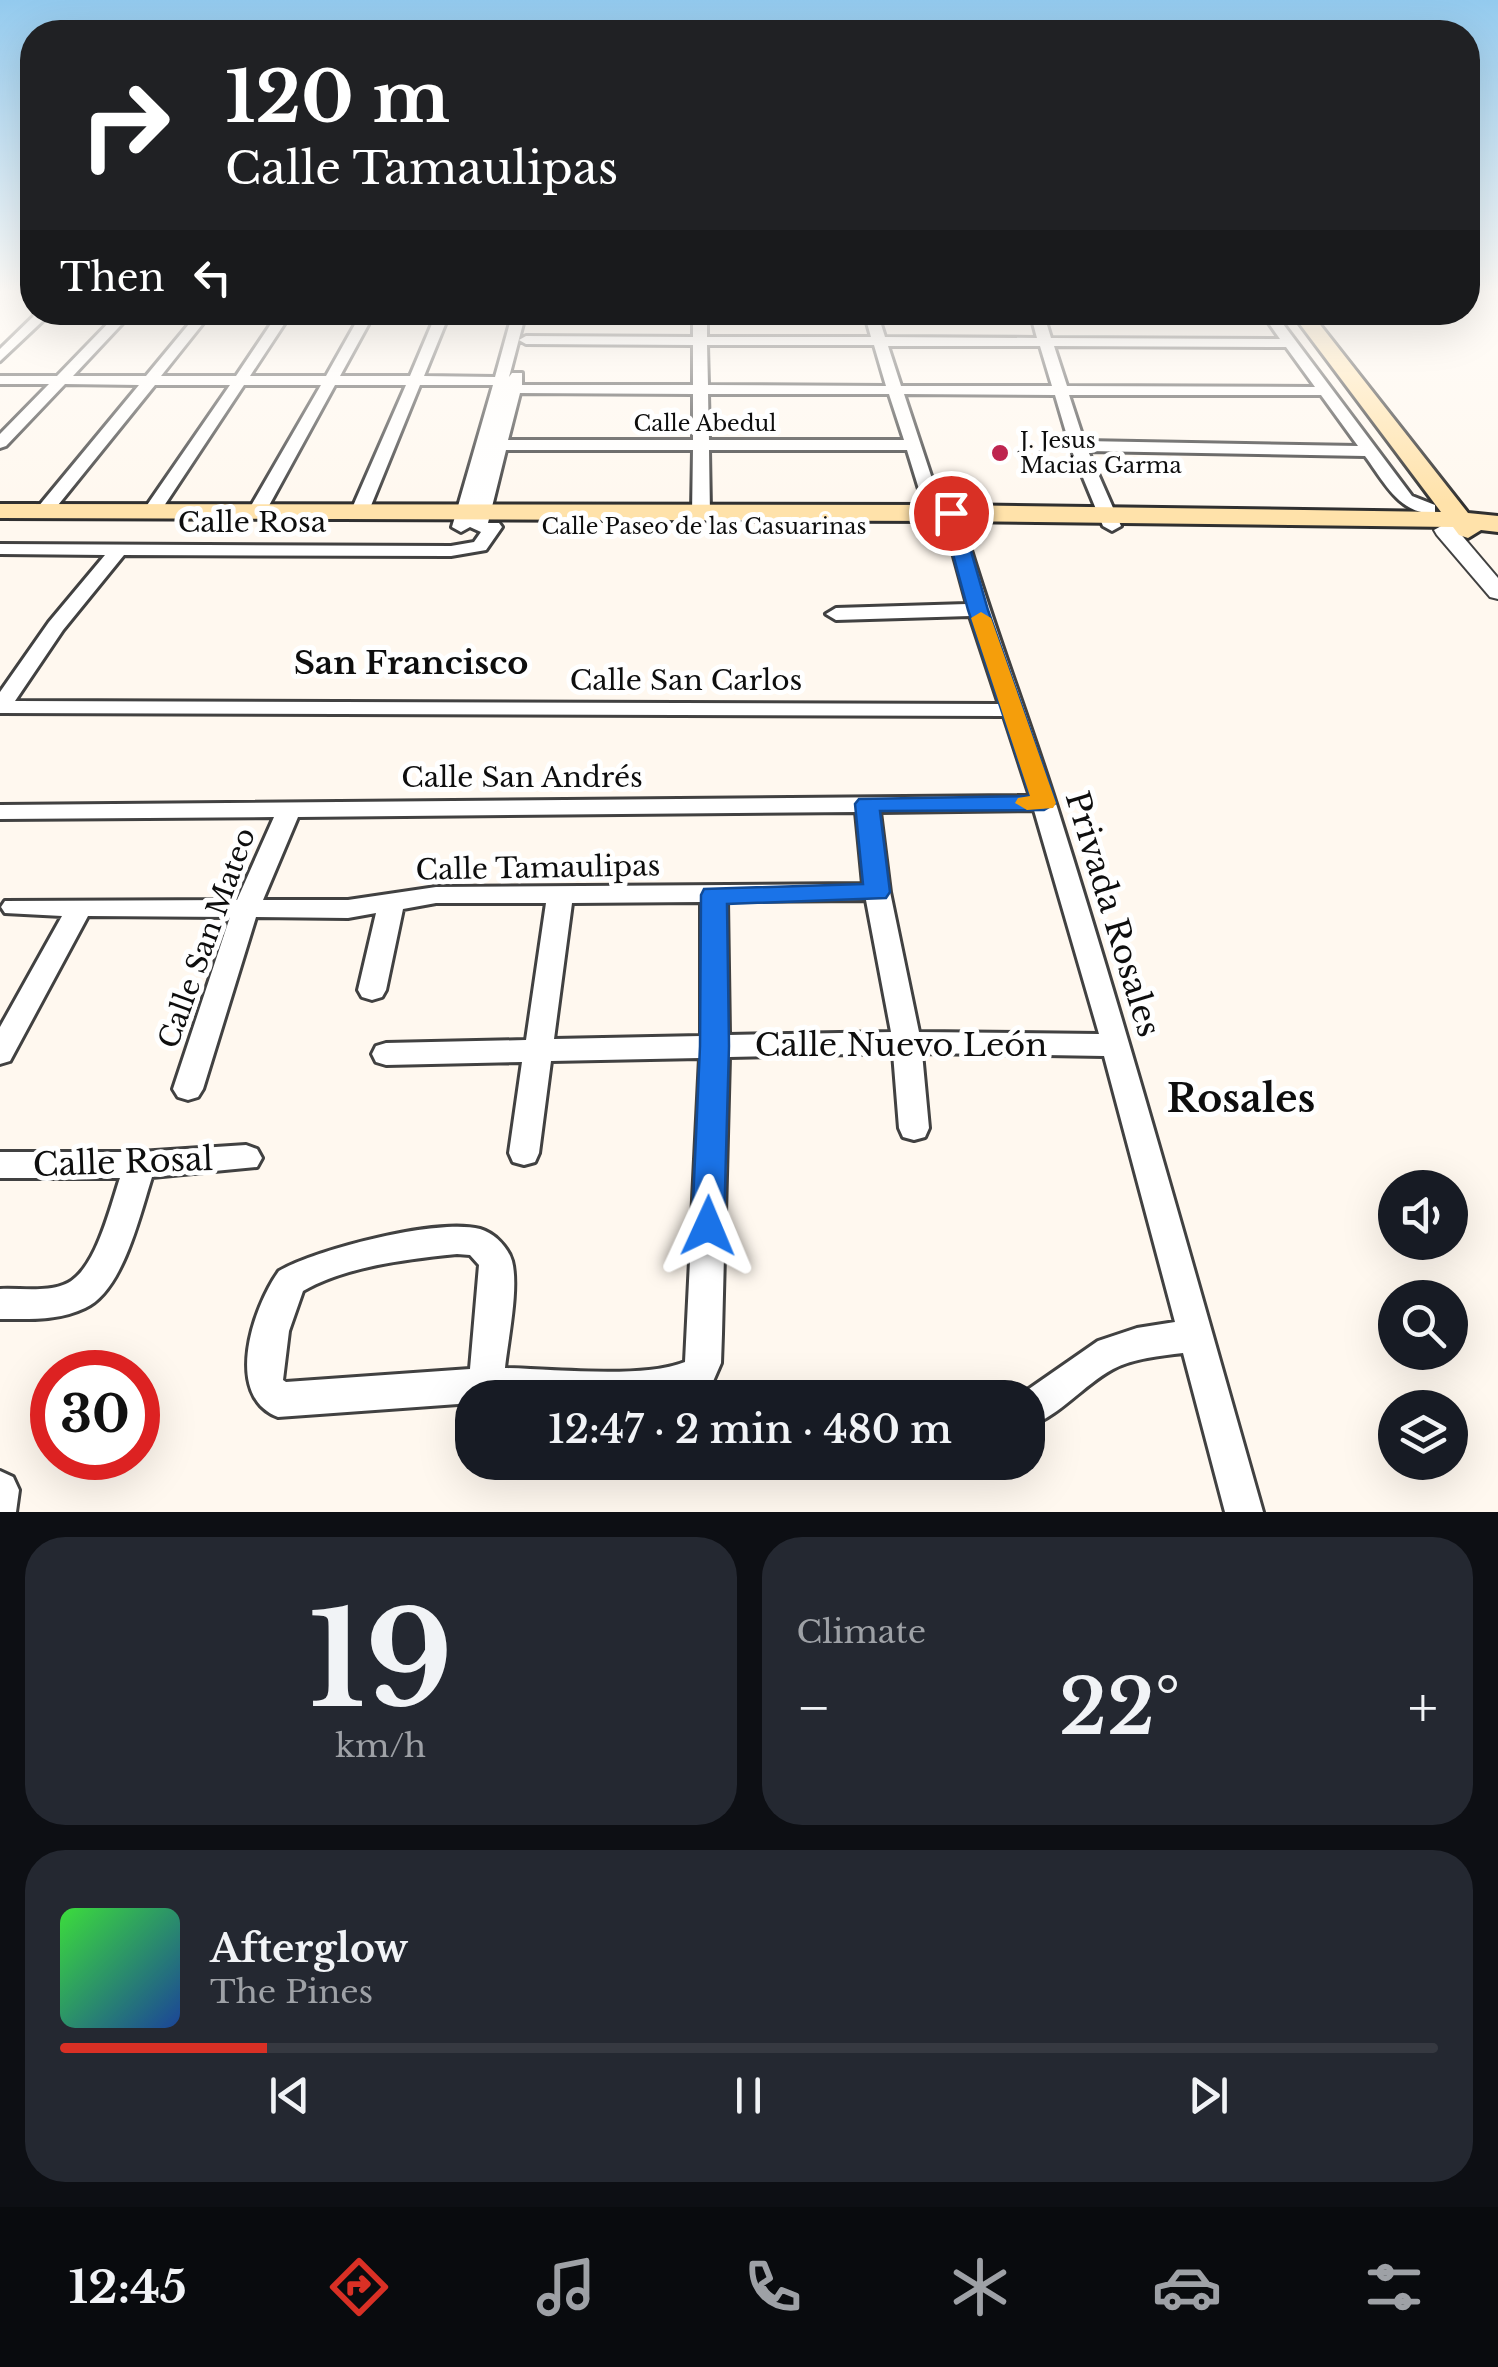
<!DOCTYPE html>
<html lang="en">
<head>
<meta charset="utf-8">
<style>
	body { margin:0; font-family:"Libre Baskerville",serif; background:#242831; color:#f1f3f6; height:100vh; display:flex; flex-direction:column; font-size:38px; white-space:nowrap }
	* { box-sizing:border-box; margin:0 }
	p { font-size:32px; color:#9ea1a6 }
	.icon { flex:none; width:55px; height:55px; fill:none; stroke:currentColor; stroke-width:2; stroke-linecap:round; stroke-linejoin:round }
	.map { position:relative; height:1512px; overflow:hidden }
	.panel { display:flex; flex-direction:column; gap:25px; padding:25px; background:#0d0f14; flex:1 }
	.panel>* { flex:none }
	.banner { position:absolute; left:20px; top:20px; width:1460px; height:305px; border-radius:40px; box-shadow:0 10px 40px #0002; background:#202124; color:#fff; overflow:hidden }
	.fabs { position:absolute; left:1378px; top:1170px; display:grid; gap:20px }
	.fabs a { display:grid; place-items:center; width:90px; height:90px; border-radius:50%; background:#171b24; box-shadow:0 10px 40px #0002; font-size:50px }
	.speed { position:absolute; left:30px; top:1350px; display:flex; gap:20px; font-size:50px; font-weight:700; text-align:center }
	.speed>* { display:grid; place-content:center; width:130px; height:130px; border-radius:50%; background:#171b24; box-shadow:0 10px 40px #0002; line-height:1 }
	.speed .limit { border:15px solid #d22; background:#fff; color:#111 }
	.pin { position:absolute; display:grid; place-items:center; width:85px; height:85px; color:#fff; margin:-42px; border:5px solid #fff; border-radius:50%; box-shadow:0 2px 10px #0007 }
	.me { position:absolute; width:110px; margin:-55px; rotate:1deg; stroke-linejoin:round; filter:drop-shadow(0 0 8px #0008) }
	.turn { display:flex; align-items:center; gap:35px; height:210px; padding:0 40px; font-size:45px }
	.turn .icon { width:130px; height:130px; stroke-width:2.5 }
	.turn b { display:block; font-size:70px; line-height:85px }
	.then { display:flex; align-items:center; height:95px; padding:0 40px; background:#0003; gap:20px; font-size:38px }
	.big { font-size:75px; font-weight:600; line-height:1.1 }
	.panel .card { flex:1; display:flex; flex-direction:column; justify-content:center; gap:15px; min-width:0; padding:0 35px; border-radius:40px; background:#242831 }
	.panel .dial { align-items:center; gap:0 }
	.dial b { font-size:130px; line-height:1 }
	.song { display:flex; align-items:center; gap:30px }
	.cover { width:120px; height:120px; border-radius:15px; background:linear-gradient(135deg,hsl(120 70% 55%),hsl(220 70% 35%)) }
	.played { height:10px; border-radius:5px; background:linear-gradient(90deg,#d93025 15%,#363941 15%) }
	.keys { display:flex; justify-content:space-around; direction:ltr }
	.heat { display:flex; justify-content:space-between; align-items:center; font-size:55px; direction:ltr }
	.panel .tiles { flex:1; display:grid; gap:25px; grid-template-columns:1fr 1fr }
	.card:last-child { grid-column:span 2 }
	.trip { position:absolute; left:455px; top:1380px; width:590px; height:100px; border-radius:40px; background:#171b24; box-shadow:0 10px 40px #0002; font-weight:600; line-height:100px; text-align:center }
	.tab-bar { display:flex; height:160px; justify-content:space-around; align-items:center; background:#090b0e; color:#9ea1a6 }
	.tab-bar .icon { width:70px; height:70px }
	.tab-bar .selected { color:#d93025 }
	.tab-bar b { font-size:45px; color:#f1f3f6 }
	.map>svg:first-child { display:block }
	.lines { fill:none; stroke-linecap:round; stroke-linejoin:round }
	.minor-casing { stroke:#414141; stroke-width:6 }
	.tertiary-casing { stroke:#414141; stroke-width:4 }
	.secondary-casing { stroke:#303030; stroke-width:6 }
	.minor { fill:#fff; fill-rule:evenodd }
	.tertiary { fill:#fff; fill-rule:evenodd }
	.secondary { fill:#ffe2aa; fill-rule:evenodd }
	.route { fill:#1a73e8; stroke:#114b97; stroke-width:2.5 }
	.slow { fill:#f59e0b }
	.poi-dot { fill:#be254f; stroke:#fff; stroke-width:4 }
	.labels { text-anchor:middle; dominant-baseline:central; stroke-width:10; stroke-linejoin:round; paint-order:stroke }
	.far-street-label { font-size:22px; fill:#0e0e0e; stroke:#fff }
	.far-poi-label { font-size:22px; fill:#0e0e0e; stroke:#fff; text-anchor:start }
	.street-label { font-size:28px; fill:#0e0e0e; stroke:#fff }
	.quarter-label { font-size:32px; font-weight:bold; fill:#0e0e0e; stroke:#fff }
	.near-street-label { font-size:32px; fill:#0e0e0e; stroke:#fff }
	.near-quarter-label { font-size:38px; font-weight:bold; fill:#0e0e0e; stroke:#fff }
</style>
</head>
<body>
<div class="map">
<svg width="1498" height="1512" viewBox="0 0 1498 1512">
	<rect width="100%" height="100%" fill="#fff8ef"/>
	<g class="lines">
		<defs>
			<path id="minor" d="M38 312H52L0 361V349Z
				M119 312H133L73 376H146L199 312H212L161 376H236L279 312H292L250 376H326L362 312H375L340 376H410L437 312H450L424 376 495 377 513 312H526L509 377 512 373H522V385H693V345L526 344 519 340 526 336 693 337V312H707V337H871L864 312H877L885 337 1037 338 1030 312H1043L1051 338 1280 339 1261 312H1274L1412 496 1435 505V513C1400 516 1383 480 1365 456L1088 451 1121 526 1112 531 1103 526 1070 446 1055 395 904 394 943 512 951 508 960 513C988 613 1026 709 1057 807 1131 1041 1196 1277 1263 1512H1225L1183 1353C1160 1356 1134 1358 1113 1369 1082 1386 1062 1414 1028 1427V1398H1016L1098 1341 1137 1328 1175 1322 1104 1056 922 1053 929 1128 925 1137 914 1140 903 1137 899 1128 893 1053 729 1057 722 1334 721 1363 711 1386 681 1398H472V1403L278 1417C223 1396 253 1307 279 1271 317 1249 438 1218 480 1229 494 1233 508 1247 512 1261 519 1288 508 1339 505 1368 553 1369 644 1379 685 1362L700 1058 551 1061 539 1153 535 1162 524 1165 513 1162 509 1153 522 1062 386 1065 376 1062 372 1054 376 1046 386 1043 526 1040 546 903H436L403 909 386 990 382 997 372 1000 362 997 358 990 376 913 348 918 256 917 203 1089 198 1097 188 1100 178 1097 173 1089 230 917 88 916 10 1061 0 1064V1027L62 916 5 913 1 907 5 901 237 900 274 817 0 819V805L1030 796 1004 716 0 713V692L49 622 105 555 0 554V544L451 546 474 542 481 532 470 527 461 532 452 527 493 385H420L368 513 359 518 350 513 406 385H335L266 511 257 516 248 511 321 385H244L158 515 152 516 143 511 230 385H155L50 515H38V507L139 385 65 384 6 446 0 448V434L49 384H0V376H57ZM707 345H874L886 386 708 385ZM888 346H1040L1052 386H901ZM1054 346 1286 347 1315 387 1067 386ZM520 393 693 394V440H508ZM708 394H889L904 440H709ZM1069 395H1321L1358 446 1084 441ZM506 450H693L692 513 701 518 710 513 709 450H907L930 525 939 530 946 527 967 604 836 608 826 614 836 620 970 616 999 704 15 701 63 630 124 555 451 556 486 550 502 527 499 523H488ZM1034 810 1099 1034 919 1032 890 892 880 812ZM856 812 863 884 436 887 348 900H263L298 817ZM866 900 891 1032 729 1035 727 901ZM701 902V1036L554 1039 572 903ZM457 1254 470 1255 479 1265 470 1369 286 1382 283 1380 289 1331 303 1291C346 1266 408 1259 457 1254Z
				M246 1145 257 1149 262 1158 257 1167 152 1177C140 1214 123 1291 85 1308 58 1321 29 1319 0 1319V1289C20 1288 44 1292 63 1285 95 1275 110 1207 120 1178H0V1152H140Z
				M0 1471 13 1477 19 1490 16 1512H0Z"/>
			<path id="tertiary" d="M1445 524 1453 525 1498 578V599L1490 597 1437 535 1434 530Z"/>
			<path id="secondary" d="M1291 312H1310L1468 513 1498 516V532L1481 530 1468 538 1459 535 1453 527 951 521 0 518V504L951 505 1441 512Z"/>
		</defs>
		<!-- minor casing -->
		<use href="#minor" class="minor-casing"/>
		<!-- tertiary casing -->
		<use href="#tertiary" class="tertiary-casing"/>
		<!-- secondary casing -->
		<use href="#secondary" class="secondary-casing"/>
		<!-- minor -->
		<use href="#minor" class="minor"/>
		<!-- tertiary -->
		<use href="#tertiary" class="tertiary"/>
		<!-- secondary -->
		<use href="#secondary" class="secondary"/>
	</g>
	<!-- sky -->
	<linearGradient id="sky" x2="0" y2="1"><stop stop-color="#93caee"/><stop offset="0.58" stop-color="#fffcf8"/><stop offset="1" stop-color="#fffcf8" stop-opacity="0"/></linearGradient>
	<rect width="1498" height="503" fill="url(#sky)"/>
	<!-- route -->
	<path class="route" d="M951 508 960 513 988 610 1056 803 1044 810 880 811 890 892 886 898 727 904 729 1046 724 1226 720 1236 708 1240 696 1236 692 1226 700 1046 701 895 704 889 863 884 855 804 859 799 1030 796 968 610 942 513Z"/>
	<!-- slow -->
	<path class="slow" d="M981 612 991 618 1056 803 1053 808 1027 810 1015 803 1018 798 1030 796 971 618Z"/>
	<!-- markers -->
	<circle class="poi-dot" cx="1000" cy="453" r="10"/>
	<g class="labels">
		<!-- far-street labels -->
		<g class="far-street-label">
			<text x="705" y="423">Calle Abedul</text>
			<text x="704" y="526">Calle Paseo de las Casuarinas</text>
		</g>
		<!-- far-poi labels -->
		<g class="far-poi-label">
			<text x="1020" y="440">J. Jesus<tspan x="1020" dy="25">Macias Garma</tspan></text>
		</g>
		<!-- street labels -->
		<g class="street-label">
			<text x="252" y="522">Calle Rosa</text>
			<text x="686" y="680">Calle San Carlos</text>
			<text x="522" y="777">Calle San Andrés</text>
			<text transform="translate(538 868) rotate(-1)">Calle Tamaulipas</text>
			<text transform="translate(207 938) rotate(-70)">Calle San Mateo</text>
		</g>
		<!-- quarter labels -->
		<g class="quarter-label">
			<text x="411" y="663">San Francisco</text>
		</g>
		<!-- near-street labels -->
		<g class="near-street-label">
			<text transform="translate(1113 914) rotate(73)">Privada Rosales</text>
			<text x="901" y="1045">Calle Nuevo León</text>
			<text transform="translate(123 1162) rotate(-2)">Calle Rosal</text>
		</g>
		<!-- near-quarter labels -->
		<g class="near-quarter-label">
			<text x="1241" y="1098">Rosales</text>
		</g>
	</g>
</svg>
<div class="fabs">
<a><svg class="icon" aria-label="sound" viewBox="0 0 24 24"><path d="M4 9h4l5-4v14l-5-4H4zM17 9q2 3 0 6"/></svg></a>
<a><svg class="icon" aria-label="search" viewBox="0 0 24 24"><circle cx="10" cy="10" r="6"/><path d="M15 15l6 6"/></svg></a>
<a><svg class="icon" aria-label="layers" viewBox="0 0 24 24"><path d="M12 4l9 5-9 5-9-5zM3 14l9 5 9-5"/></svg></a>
</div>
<div class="speed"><div class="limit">30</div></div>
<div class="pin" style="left:951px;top:513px;background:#d93025"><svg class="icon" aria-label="arrive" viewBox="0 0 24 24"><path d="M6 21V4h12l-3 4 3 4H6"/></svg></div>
<svg class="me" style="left:708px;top:1226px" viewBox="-20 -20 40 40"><path d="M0-17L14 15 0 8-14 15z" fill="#1a73e8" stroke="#fff" stroke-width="4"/></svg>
<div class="trip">12:47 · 2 min · 480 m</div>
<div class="banner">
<div class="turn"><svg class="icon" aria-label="right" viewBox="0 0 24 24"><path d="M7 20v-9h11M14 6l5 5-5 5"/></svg><div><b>120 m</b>Calle Tamaulipas</div></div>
<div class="then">Then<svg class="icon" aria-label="left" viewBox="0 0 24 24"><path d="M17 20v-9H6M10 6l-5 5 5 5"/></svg></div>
</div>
</div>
<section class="panel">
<div class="tiles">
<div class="card dial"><b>19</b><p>km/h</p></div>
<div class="card"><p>Climate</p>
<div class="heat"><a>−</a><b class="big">22°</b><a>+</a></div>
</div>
<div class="card">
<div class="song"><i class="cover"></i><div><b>Afterglow</b><p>The Pines</p></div></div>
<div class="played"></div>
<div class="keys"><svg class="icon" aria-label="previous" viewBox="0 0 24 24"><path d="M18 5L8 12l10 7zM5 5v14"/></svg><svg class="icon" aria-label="pause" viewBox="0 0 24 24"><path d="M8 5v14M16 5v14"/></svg><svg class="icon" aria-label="next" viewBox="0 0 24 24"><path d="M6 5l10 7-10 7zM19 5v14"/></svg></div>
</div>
</div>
</section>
<nav class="tab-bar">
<b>12:45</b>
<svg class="icon selected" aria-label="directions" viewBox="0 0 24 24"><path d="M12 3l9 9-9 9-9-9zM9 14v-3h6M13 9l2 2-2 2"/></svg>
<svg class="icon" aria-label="music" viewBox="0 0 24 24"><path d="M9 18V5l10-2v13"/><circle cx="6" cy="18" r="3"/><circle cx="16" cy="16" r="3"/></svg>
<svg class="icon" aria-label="phone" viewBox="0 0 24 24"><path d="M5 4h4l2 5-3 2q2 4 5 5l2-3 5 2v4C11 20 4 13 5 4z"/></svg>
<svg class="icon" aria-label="climate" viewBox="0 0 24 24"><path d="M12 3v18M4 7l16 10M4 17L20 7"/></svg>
<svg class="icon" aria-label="car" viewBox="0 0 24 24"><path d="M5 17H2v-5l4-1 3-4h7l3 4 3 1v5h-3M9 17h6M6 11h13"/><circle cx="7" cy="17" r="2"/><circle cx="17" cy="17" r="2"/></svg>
<svg class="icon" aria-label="filters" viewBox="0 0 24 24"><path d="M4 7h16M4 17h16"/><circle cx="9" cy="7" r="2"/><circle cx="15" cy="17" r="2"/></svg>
</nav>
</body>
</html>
